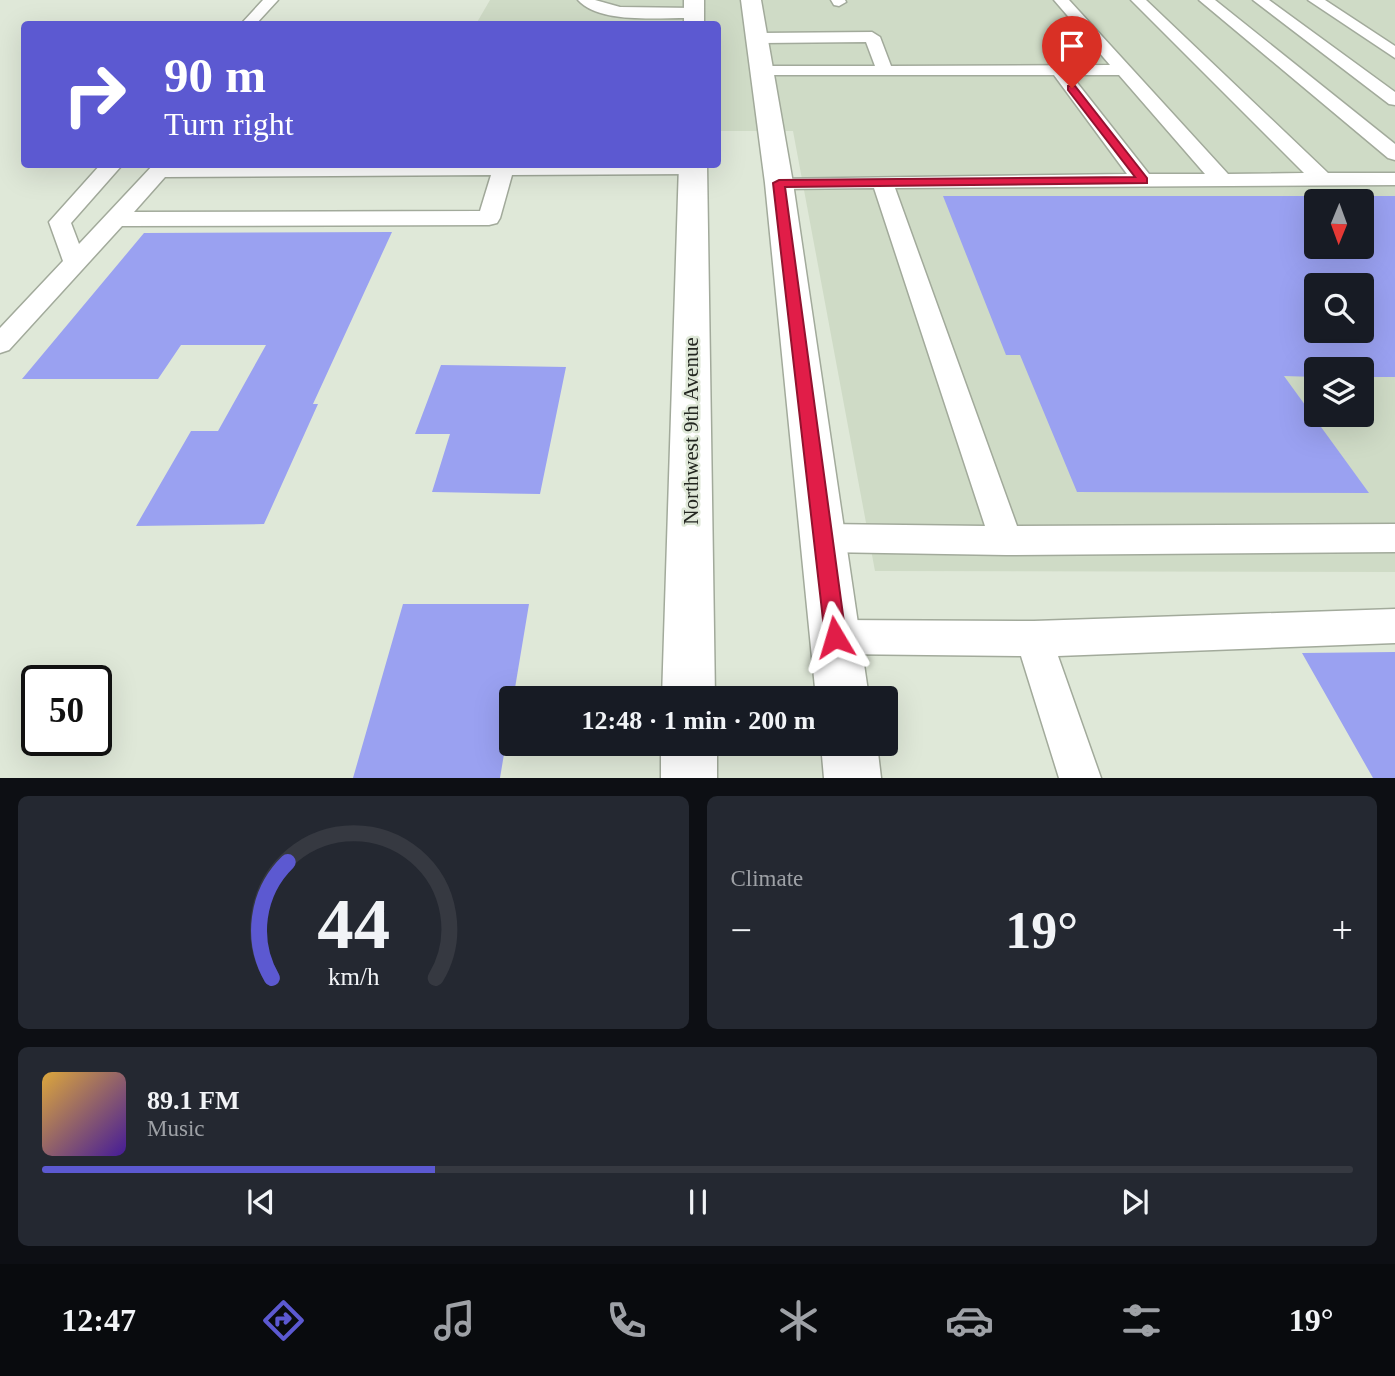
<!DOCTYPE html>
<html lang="en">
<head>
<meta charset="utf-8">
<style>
	body { margin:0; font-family:"Times New Roman",serif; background:#242831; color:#f1f3f6; height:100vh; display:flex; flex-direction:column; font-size:26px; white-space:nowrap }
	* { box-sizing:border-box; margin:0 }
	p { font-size:23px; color:#9ea1a6 }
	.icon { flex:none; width:38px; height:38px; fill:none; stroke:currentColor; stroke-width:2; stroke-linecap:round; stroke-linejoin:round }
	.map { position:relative; height:778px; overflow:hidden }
	.details { display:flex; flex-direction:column; gap:18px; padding:18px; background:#0d0f14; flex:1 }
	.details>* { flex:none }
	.top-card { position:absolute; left:21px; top:21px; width:700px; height:147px; border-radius:7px; box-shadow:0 7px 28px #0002; background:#5c59d1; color:#fff; overflow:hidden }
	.needle { width:46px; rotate:181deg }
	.controls { position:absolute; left:1304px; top:189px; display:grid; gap:14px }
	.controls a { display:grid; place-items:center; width:70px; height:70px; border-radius:7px; background:#171b24; box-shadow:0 7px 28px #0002; font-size:35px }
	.speed { position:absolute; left:21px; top:665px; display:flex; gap:14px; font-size:35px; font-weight:700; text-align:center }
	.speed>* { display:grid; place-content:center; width:91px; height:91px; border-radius:50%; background:#171b24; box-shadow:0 7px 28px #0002; line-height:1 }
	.speed .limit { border:4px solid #111; border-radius:10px; background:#fff; color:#111 }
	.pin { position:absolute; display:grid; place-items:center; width:60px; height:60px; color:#fff; margin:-72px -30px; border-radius:50% 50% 50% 0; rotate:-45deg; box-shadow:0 0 7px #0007 }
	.pin .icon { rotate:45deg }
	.me { position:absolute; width:77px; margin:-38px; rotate:353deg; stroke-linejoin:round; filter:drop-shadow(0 0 5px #0008) }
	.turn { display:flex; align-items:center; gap:24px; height:147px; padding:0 28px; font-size:32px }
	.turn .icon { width:91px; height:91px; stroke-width:2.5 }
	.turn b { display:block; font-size:49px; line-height:60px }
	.big { font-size:52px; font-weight:600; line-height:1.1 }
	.details .card { flex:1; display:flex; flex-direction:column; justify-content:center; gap:10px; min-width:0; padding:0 24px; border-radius:10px; background:#242831 }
	.details .dial { align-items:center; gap:0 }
	.dial svg { height:182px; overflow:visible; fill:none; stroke:#363941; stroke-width:7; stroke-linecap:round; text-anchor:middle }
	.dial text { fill:#f1f3f6; stroke:none }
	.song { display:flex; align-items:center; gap:21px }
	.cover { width:84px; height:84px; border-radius:10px; background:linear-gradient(135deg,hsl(40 70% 55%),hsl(260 70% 35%)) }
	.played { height:7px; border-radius:4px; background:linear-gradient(90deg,#5c59d1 30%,#363941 30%) }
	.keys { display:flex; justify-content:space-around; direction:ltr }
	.heat { display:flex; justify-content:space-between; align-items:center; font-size:38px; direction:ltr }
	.details .tiles { flex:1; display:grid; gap:18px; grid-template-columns:1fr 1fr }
	.card:last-child { grid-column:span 2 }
	.trip { position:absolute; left:499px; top:686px; width:399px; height:70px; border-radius:7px; background:#171b24; box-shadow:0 7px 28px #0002; font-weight:600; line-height:70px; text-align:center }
	.tabs { display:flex; height:112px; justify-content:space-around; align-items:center; background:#090b0e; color:#9ea1a6 }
	.tabs .icon { width:49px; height:49px }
	.tabs .selected { color:#5c59d1 }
	.tabs b { font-size:32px; color:#f1f3f6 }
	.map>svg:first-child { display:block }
	.built { fill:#cfdbc6; fill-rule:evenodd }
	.building { fill:#9aa1f1; fill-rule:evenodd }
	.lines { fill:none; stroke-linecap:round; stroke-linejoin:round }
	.service-casing { stroke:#a2aa9b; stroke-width:3 }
	.secondary-casing { stroke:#a2aa9b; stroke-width:3 }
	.service { fill:#fff; fill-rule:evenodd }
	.secondary { fill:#fff; fill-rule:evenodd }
	.route { fill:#e11d48; stroke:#92132f; stroke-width:2 }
	.labels { text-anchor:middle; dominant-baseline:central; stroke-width:5; stroke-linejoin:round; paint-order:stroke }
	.street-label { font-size:21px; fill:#232620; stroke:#dfe8d8 }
</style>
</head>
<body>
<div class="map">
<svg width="1395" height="778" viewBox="0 0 1395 778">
	<rect width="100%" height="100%" fill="#dfe8d8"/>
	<!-- built -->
	<path class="built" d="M490 0H1395V572L875 571 793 131H718V24H476ZM1316 201H1362V247H1316ZM1316 285H1362V331H1316ZM1316 369H1362V415H1316Z"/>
	<!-- building -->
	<path class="building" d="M943 196H1395V377H1362V369H1316V377L1284 376 1369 493 1077 492 1020 355H1006ZM1316 201H1362V247H1316ZM1316 285H1362V331H1316Z
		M392 232 313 404H318L264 524 136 526 191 431H218L266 345H181L158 379H22L144 233Z
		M441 365 566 367 540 494 432 492 450 434H415Z
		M403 604H529L500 778H353Z
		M1395 652V778H1373L1302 653Z"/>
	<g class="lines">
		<defs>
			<path id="service" d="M263 0H278L256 24H241Z
				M578 0H595L620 7 694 8 702 13 694 18C663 17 600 25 578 0Z
				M831 0H845L846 2 839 6 834 5Z
				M1054 0H1069L1228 174 1304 173 1131 0H1146L1328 173H1395V185L895 188 1017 526 1395 524V552L1006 555 823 552 811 548 806 538 811 528 823 524 985 526 874 188 779 189 772 187 769 183 772 179 1127 174 1054 75H762L756 74 753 70 756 66H875L866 42 757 43 749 38 757 33 872 32 880 37 891 66 1110 65ZM1071 75H1119L1205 174H1149Z
				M1199 0H1215L1395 144V160L1388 158Z
				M1253 0H1269L1395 92V105L1389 104Z
				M1308 0H1325L1395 46V58Z
				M101 164H123L71 223 79 244 154 164H701L703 168 700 172 693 174 512 175 500 218 497 223 489 225 122 226 9 350 0 353V328L63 261 49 222ZM491 175 480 211 134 212 165 177Z
				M1395 609V643L1058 656 1101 778H1059L1021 656 836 654 823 649 818 637 823 625 836 620 1034 621Z"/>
			<path id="secondary" d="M684 0H704V24H684Z
				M741 0H761L793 183 869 698H816L765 183Z
				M679 164H707L715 698H662Z
				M661 744H717V778H661Z
				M821 744H877L881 778H824Z"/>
		</defs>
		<!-- service casing -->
		<use href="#service" class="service-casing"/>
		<!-- secondary casing -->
		<use href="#secondary" class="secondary-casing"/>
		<!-- service -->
		<use href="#service" class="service"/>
		<!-- secondary -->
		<use href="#secondary" class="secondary"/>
	</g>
	<!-- route -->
	<path class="route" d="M1068 86H1075L1147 178V183L785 187 846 637 843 644 835 647 828 644 825 637 773 183 779 180 1135 177 1068 90Z"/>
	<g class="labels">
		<!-- street labels -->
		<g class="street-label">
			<text transform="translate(691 431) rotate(-90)">Northwest 9th Avenue</text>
		</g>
	</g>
</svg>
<div class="controls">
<a><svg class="needle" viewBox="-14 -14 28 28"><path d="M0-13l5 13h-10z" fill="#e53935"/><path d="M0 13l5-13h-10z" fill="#9ea1a6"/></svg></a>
<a><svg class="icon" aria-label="search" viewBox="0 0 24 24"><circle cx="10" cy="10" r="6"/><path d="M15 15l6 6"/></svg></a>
<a><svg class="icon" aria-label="layers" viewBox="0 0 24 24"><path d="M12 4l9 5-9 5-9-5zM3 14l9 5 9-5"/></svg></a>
</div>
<div class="speed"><div class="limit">50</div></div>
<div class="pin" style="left:1072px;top:88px;background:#d93025"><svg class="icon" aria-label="arrive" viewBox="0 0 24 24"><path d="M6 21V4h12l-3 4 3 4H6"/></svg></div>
<svg class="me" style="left:835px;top:637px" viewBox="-20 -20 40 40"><path d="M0-17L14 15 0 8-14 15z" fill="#e11d48" stroke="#fff" stroke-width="4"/></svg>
<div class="trip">12:48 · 1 min · 200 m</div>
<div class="top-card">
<div class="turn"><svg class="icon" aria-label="right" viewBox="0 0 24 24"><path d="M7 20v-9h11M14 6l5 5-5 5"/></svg><div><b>90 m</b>Turn right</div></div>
</div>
</div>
<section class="details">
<div class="tiles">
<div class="card dial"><svg viewBox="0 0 100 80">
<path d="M14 69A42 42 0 1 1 86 69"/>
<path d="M14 69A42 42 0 0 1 21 18" stroke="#5c59d1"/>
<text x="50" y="56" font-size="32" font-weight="700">44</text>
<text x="50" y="72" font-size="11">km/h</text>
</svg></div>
<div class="card"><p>Climate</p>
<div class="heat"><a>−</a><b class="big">19°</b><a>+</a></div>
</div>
<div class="card">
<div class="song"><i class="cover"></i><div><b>89.1 FM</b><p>Music</p></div></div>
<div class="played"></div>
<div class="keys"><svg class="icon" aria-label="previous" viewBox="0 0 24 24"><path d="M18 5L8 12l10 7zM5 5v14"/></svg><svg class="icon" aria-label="pause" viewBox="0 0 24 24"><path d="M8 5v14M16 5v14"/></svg><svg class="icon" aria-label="next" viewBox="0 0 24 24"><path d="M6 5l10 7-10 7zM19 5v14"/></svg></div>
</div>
</div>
</section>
<nav class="tabs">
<b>12:47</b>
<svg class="icon selected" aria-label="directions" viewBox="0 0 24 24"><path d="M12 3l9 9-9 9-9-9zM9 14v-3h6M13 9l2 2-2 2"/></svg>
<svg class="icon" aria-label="music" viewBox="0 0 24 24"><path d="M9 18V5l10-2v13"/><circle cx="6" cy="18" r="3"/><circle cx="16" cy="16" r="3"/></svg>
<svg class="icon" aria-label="phone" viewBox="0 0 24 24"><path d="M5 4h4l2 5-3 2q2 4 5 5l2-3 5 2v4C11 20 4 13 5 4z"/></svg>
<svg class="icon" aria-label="climate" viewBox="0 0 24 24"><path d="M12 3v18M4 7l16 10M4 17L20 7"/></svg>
<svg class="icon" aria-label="car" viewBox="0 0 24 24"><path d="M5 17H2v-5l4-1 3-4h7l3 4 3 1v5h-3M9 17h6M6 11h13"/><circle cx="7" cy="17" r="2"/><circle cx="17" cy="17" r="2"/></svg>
<svg class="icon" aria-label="filters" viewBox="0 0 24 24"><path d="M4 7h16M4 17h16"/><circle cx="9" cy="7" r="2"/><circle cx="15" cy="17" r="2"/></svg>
<b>19°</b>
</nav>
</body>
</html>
